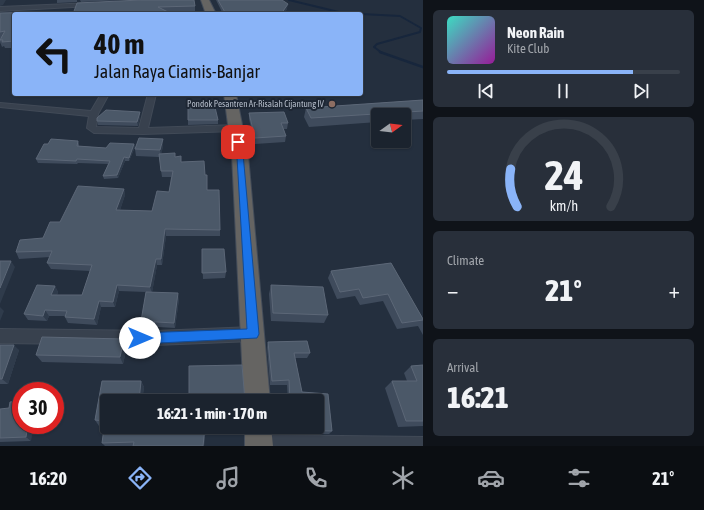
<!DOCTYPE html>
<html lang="en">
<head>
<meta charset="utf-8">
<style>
	body { margin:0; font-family:"Asap Condensed",sans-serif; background:#282f3a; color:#f1f3f6; height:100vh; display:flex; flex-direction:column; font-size:15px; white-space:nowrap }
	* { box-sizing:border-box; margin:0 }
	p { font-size:13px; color:#a0a4aa }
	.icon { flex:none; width:22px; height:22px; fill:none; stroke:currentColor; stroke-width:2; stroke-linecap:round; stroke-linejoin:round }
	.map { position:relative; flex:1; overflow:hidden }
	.panel { display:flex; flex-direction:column; gap:10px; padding:10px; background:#0f1319; width:281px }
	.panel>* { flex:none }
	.hud { position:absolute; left:12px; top:12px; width:351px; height:84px; border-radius:4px; box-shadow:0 1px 3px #0004,0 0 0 1px #39404a; background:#8ab4f8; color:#111; overflow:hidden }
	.needle { width:26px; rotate:75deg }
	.buttons { position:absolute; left:371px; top:108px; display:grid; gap:8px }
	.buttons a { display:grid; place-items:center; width:40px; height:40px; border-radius:4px; background:#1b232e; box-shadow:0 1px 3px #0004,0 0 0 1px #39404a; font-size:20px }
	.speed { position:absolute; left:12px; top:382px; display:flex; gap:8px; font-size:20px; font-weight:700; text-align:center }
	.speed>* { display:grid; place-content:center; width:52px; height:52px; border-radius:50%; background:#1b232e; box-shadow:0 1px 3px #0004,0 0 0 1px #39404a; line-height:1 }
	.speed .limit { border:6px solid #d22; background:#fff; color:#111 }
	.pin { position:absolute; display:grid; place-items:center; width:34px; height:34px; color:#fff; margin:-17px; border-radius:8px; box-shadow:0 2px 6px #0006 }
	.me { position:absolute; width:44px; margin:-22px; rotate:90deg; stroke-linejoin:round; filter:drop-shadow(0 0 3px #0008) }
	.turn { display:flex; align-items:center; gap:14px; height:84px; padding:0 16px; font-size:18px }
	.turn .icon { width:52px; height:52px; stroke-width:2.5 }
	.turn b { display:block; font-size:28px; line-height:34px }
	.big { font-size:30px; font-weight:800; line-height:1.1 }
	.panel .card { flex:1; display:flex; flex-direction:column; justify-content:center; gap:6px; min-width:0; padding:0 14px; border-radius:6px; background:#282f3a }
	.panel .dial { align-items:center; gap:0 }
	.dial svg { height:104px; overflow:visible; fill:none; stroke:#39404a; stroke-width:7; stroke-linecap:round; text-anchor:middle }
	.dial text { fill:#f1f3f6; stroke:none }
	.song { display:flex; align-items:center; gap:12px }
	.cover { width:48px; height:48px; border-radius:6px; background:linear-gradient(135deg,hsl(170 70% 55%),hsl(300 70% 35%)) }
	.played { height:4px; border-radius:2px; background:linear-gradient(90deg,#8ab4f8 80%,#39404a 80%) }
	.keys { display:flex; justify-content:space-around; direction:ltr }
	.heat { display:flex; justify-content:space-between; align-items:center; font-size:22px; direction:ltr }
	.trip { position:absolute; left:100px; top:394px; width:224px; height:40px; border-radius:4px; background:#1b232e; box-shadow:0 1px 3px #0004,0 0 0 1px #39404a; font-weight:800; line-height:40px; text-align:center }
	.tabs { display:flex; height:64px; justify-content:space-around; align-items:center; background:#0b0e12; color:#a0a4aa }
	.tabs .icon { width:28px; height:28px }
	.tabs .current { color:#8ab4f8 }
	.tabs b { font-size:18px; color:#f1f3f6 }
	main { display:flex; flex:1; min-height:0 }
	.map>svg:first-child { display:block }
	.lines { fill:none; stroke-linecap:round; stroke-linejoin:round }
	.stream-far1 { stroke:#17263c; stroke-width:2 }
	.stream { stroke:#17263c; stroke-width:2.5 }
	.minor-casing { stroke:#414a57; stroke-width:2 }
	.trunk-casing { stroke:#434c59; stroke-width:2 }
	.minor { fill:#38414e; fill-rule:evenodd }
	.trunk { fill:#656462; fill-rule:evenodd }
	.wall { fill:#3f4b5c }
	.shaded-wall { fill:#2f3b4b }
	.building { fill:#4b5868; stroke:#5c6777 }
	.route { fill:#1a73e8; stroke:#114b97 }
	.education-dot { fill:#8d6e63; stroke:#1d2633; stroke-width:1.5 }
	.labels { text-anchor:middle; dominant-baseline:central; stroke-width:4; stroke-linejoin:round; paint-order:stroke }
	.far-poi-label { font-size:9px; fill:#b4bcc9; stroke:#1d2633; text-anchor:end }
</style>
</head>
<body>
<main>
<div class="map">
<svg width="423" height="446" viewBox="0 0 423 446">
	<rect width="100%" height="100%" fill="#242f3e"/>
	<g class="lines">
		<!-- stream-far1 -->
		<path class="stream-far1" d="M289 0 347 14
			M361 14 400 16 421 28 420 32 377 44 374 47 382 53"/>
		<!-- stream -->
		<path class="stream" d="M380 52 423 67"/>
		<defs>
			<path id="minor" d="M93 3 91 6 0 11V7Z
				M101 94H109L98 114 96 127 139 128 148 94H156L148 128 237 125 241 128 237 131 143 134 94 133 87 128 89 116 0 107V103L91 111Z
				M253 327 258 329 260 334 258 339 253 341 155 345 0 343V329L155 331Z
				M259 435 423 437V446H252L251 443 253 437Z"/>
			<path id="trunk" d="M201 0H209L216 14H206Z
				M224 94H236L248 155 270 401H244L232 155Z
				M245 427H271L273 446H245Z"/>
		</defs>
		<!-- minor casing -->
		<use href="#minor" class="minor-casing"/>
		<!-- trunk casing -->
		<use href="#trunk" class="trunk-casing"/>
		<!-- minor -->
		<use href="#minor" class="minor"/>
		<!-- trunk -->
		<use href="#trunk" class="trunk"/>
	</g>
	<!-- wall -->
	<path class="wall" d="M57 0H77V2L57 3Z
		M80 0H123L81 2Z
		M216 0H282L287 9 284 14H223Z
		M77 3 195 6V12L169 13Z
		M0 13 14 14V48H5L4 46 2 47 0 42V39L1 38H0Z
		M60 94H71L70 95Z
		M423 100V119L404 120V115H378V122L309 127 304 117 306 108Z
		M188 104 218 120V124L188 125Z
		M140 112V117L138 126 98 125 97 121Z
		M249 113 288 123 287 129H284L286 136 285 142 255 144 249 119Z
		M78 141 79 144V146L106 148 134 144 135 147 129 161H125L118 178 104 179 103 176 108 164 78 163 77 164 38 163 36 159 48 144Z
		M163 146 161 154 175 157 181 162 205 175 207 190 220 230V236H166L162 265H157L152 292 179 299 175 328 142 326 141 321 146 292 119 291 115 307H101L97 325 68 323 65 317V316H49L47 321 28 320 24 314 55 286 58 292 57 295H82L90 271 51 269 47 263 50 257 19 259 16 252 43 238 60 222 124 189 125 195 120 210 152 211 169 192 171 177H162L159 157 136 156 135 149Z
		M202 249 226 272 225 278 203 279Z
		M391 263 423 319V335L418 326 397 329 383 301 360 305 355 296 337 299 328 278 331 271Z
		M271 285 328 315 324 323 271 321 269 294Z
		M307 341 310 353 307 358H295L302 392 328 394 332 431 329 434H289V427H317V401H288L287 385H270L267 347 268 342Z
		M0 345 19 350 8 384H0Z
		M127 346 123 364 42 362 36 355Z
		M423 365V426L398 427 385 388 392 381H407L404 373 411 366Z
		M102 381H141L144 387 142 401H107V427H206L204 446H105L102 443 104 426H99L95 420Z
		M0 409 31 441 0 442Z"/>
	<!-- shaded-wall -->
	<path class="shaded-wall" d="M0 0H6L3 5 0 6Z
		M288 4 287 9 284 14H281Z
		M140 112V117L138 126 137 122Z
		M163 139V146L161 157 160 150Z
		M134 144 135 147 129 161V158Z
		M124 157 125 161 118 178 117 175Z
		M124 189 125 195 118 216 116 210Z
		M165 229 166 236 162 265 161 259Z
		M156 259 157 265 152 293 150 287Z
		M11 261 15 267 0 304V288Z
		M117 285 119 291 115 307 113 302Z
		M55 286 58 292 55 301 51 295Z
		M178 293 179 299 175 328 174 323Z
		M99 301 101 307 97 325 94 319Z
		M0 307 4 311 0 321Z
		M45 310 49 316 47 321 43 316Z
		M124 339 127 346 123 364 120 357Z
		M14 345 19 350 8 384 2 379Z
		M141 381 144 387 142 401H139Z
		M28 425H34L31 441 26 437Z
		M205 427H206L204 446H203Z"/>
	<!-- building -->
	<path class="building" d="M141 0H194L195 6 158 7 172 14H73L77 3Z
		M218 0H282L288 4 281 14H226Z
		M44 12 43 14H14V41L2 42 3 40H0L5 31 0 32V13Z
		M423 100V111L311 118 306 108Z
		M214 103 218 120H188V104Z
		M106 110 140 112 137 122 97 121V118Z
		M284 112 288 123H281L286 136 255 138 249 113Z
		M139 138 163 139 160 150 135 149Z
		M51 139 78 141 77 146 106 148 110 143 134 144 129 158 124 157 117 175 103 176 110 161 77 159 76 161 36 159 44 144H48Z
		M175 153V157L181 156V162L204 161 205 175H207V190H219L220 230 165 229 161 259H156L150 287 117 285 113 302 99 301 94 319 65 317 67 311 45 310 43 316 24 314 37 285 55 286 51 295H82L92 265 47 263 52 251 16 252 20 240 43 238 50 222H60L78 186 124 189 116 210 152 211 157 191 169 192 173 171H161L159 154Z
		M202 249H224L226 272 202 273Z
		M0 261H11L0 288Z
		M391 263 423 319V320L402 323 388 294 363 298 359 289 340 292 331 271Z
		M271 285 323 287 328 315 273 313Z
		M146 292 178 293 174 323 141 321Z
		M42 337 124 339 120 357 36 355Z
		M307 341 310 353H294L302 392 328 394 332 431 292 430 291 427H317V401H290L289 380 272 381 268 342Z
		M0 345H14L2 379H0Z
		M242 365 245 401H189V366Z
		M423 365V421H406L392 381H417L411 366Z
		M102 381H141L139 401H107V427H205L203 446H133L134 442 102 443 105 421 95 420Z
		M21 401V425H28L26 437 0 438V409L9 408 10 402Z"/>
	<!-- route -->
	<path class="route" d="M236 140 242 142 259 334 257 338 140 344 136 342 134 338 136 334 140 333 247 329Z"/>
	<!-- markers -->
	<circle class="education-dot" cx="332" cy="104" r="4"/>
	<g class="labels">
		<!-- far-poi labels -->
		<g class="far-poi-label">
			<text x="324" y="104">Pondok Pesantren Ar-Risalah Cijantung IV</text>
		</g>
	</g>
</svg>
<div class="buttons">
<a><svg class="needle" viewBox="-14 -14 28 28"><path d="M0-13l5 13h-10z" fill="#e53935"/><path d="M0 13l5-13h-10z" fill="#a0a4aa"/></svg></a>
</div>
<div class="speed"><div class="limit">30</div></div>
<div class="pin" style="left:238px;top:142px;background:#d93025"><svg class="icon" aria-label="arrive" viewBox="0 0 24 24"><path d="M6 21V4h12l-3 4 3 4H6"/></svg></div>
<svg class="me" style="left:140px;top:338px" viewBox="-20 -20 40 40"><circle r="19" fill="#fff"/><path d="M0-13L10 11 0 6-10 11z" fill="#1a73e8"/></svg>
<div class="trip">16:21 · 1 min · 170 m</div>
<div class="hud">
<div class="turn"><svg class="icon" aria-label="left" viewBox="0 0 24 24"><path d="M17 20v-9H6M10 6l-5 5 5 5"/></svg><div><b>40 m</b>Jalan Raya Ciamis-Banjar</div></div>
</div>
</div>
<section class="panel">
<div class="card">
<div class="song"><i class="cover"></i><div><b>Neon Rain</b><p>Kite Club</p></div></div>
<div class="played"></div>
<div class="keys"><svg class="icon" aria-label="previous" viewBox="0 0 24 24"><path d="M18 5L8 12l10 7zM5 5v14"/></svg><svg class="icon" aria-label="pause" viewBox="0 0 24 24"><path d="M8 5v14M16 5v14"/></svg><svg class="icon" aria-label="next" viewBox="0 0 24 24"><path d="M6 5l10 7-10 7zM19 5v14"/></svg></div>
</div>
<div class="card dial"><svg viewBox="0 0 100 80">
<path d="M14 69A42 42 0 1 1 86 69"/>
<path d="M14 69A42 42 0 0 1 9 40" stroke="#8ab4f8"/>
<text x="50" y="56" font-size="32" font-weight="700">24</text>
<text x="50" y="72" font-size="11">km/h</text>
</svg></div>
<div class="card"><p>Climate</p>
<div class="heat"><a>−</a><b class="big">21°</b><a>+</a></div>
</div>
<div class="card"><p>Arrival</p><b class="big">16:21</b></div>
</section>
</main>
<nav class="tabs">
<b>16:20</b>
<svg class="icon current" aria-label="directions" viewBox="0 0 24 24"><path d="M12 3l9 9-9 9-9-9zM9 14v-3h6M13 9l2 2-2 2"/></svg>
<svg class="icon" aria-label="music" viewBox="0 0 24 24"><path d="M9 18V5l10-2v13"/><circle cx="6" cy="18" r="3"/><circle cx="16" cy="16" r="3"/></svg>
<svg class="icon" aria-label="phone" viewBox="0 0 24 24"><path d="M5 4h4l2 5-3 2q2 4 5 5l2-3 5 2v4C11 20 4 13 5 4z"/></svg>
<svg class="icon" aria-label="climate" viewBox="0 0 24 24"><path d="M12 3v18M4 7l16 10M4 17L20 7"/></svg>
<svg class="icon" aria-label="car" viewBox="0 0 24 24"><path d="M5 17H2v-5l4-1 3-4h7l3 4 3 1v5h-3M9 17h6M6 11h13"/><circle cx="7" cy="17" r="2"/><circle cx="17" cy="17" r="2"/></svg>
<svg class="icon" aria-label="filters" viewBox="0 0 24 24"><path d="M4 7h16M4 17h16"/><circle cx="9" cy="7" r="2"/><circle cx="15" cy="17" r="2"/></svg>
<b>21°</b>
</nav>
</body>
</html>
